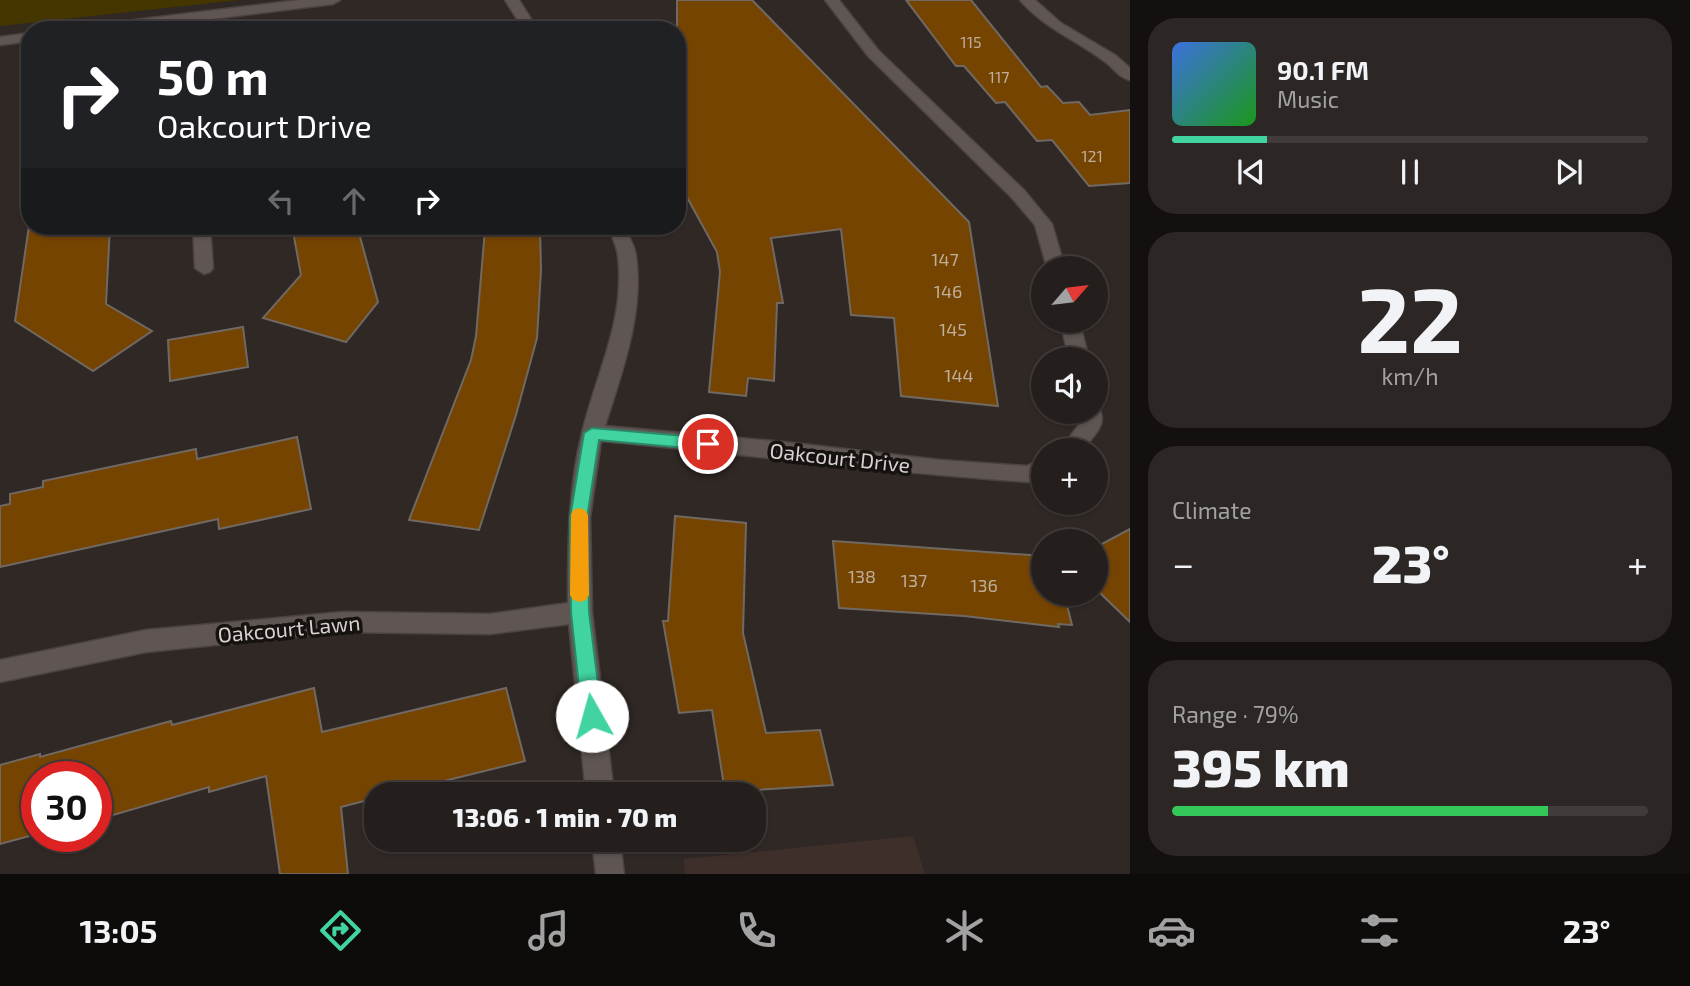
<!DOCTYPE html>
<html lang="en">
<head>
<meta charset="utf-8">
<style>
	body { margin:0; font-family:"Exo 2",sans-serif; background:#2c2725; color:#f1f3f6; height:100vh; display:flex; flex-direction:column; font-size:26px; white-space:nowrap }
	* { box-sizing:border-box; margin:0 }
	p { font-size:23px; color:#a3a2a3 }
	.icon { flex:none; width:38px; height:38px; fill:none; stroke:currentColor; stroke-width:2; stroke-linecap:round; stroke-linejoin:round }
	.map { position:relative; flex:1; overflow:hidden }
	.side { display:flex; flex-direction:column; gap:18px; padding:18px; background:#14100f; width:560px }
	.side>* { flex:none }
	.banner { position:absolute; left:21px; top:21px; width:665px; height:214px; border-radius:28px; box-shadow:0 2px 5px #0004,0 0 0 2px #413c3b; background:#202124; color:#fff; overflow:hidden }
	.needle { width:46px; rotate:62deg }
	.controls { position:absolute; left:1031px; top:256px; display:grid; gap:14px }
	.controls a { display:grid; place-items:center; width:77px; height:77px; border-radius:50%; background:#241e1c; box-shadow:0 2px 5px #0004,0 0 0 2px #413c3b; font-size:35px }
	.speed { position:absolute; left:21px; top:761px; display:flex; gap:14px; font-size:35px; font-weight:700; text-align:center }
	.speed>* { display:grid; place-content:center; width:91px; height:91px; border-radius:50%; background:#241e1c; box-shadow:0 2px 5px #0004,0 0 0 2px #413c3b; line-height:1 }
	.speed .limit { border:10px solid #d22; background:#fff; color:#111 }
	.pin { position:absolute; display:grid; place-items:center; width:60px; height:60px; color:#fff; margin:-30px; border:4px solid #fff; border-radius:50%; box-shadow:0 2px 7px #0007 }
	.me { position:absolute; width:77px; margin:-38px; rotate:353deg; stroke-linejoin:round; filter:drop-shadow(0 0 5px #0008) }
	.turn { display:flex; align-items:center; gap:24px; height:147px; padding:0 21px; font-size:32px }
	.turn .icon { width:91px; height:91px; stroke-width:2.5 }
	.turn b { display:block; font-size:49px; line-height:60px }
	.lanes { display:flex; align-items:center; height:66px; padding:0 21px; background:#0003; justify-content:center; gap:35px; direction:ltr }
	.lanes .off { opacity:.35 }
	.big { font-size:52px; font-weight:800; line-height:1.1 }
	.side .card { flex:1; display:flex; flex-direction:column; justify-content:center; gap:10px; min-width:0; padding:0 24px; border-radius:28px; background:#2c2725 }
	.side .dial { align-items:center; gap:0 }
	.dial b { font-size:91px; line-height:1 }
	.song { display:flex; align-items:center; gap:21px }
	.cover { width:84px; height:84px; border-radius:10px; background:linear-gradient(135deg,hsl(220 70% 55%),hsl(120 70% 35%)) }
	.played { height:7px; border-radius:4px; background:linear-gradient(90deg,#41d4a1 20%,#413c3b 20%) }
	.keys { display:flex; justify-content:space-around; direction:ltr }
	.heat { display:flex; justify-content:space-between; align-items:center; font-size:38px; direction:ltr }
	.charge { height:10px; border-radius:5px; background:linear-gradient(90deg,#34c759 79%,#413c3b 0) }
	.trip { position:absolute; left:364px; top:782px; width:402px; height:70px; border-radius:28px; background:#241e1c; box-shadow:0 2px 5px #0004,0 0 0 2px #413c3b; font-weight:800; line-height:70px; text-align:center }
	.menu { display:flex; height:112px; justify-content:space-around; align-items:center; background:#0e0c0b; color:#a3a2a3 }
	.menu .icon { width:49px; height:49px }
	.menu .on { color:#41d4a1 }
	.menu b { font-size:32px; color:#f1f3f6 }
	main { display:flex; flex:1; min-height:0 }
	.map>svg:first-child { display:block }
	.built { fill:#3e2f2a }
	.green { fill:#453600 }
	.building { fill:#754400; stroke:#706963; stroke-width:2 }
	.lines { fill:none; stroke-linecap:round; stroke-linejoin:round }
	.service-casing { stroke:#4a4340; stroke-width:3 }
	.minor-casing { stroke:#4a4340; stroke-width:3 }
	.service { fill:#5f5653; fill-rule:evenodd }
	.minor { fill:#5f5653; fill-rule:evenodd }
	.route { fill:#41d4a1; stroke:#2a8a69; stroke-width:2 }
	.slow { fill:#f59e0b }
	.labels { text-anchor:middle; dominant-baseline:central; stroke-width:7; stroke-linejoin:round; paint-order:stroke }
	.far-number-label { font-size:16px; fill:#beae9b }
	.number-label { font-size:18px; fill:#beae9b }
	.street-label { font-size:21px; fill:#d7d1cf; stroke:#151210 }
</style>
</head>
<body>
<main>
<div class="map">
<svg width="1130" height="874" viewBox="0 0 1130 874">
	<rect width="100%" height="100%" fill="#302825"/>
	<!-- built -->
	<path class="built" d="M913 836 925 874H685L684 859Z"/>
	<!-- green -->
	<path class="green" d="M0 0H239L0 26Z"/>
	<!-- building -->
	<path class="building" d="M677 0H752L969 222 998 406 901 396 894 318 851 315 841 229 771 238 783 303H777L774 381 748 378 746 396 709 392 720 272 717 252 677 179Z
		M906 0H971L1041 87 1047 86 1063 103 1079 102 1090 115 1130 110V183L1089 186 1052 140 1037 141 1005 102 996 103 964 66H956Z
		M29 226H110L106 304 152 331 93 371 15 321Z
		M292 226H357L378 302 346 342 263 318 301 275Z
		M540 228 541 270 537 338 516 415 479 530 409 520 471 360 476 336 485 229Z
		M243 327 248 367 170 381 168 340Z
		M297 437 311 509 219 529 218 519 0 567V506L10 504V494L43 487V481L196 449 197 459Z
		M675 516 746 523 743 633 766 733 820 730 833 785 725 792 712 710 679 713 663 621H668Z
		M1130 529V622L1096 589V547Z
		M833 541 1043 556V593H1064L1072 625 1058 624 1059 627 964 616 839 608Z
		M314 688 322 732 506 688 525 761 391 794H376V798L341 807 348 874H280L266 776 209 792V787L96 820V777H37V834L0 844V765L40 754V757L171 721 172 725Z"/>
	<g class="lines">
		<defs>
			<path id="service" d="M1020 0H1035L1061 23 1115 55 1130 68V80C1119 78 1113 67 1104 61 1076 40 1044 28 1020 0Z"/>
			<path id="minor" d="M300 0H340L333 4 121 30H78L85 26Z
				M505 0H519L538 30H524Z
				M825 0H839L878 50 1024 190 1052 224 1065 268H1047L1035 225 1012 198 868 56Z
				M30 33V41L0 45V37Z
				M193 226H210L213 268 210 272 204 274 195 268Z
				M608 226H624C628 235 635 246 636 256 644 314 622 372 605 426L784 442 940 460 1027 466 1043 458V476L1030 482C887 473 744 454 601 441L590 518 592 612 614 794H586L569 624 490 634 343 632 146 652 0 682V660L146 630 343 612 490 614 568 603C568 546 568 489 582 433 596 374 626 319 618 256 617 246 611 235 608 226Z
				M1060 320H1079L1089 359H1069Z
				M1096 405C1111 422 1094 436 1082 450H1060L1081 422 1080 411H1096Z
				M592 840H620L624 874H596Z"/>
		</defs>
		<!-- service casing -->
		<use href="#service" class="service-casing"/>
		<!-- minor casing -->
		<use href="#minor" class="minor-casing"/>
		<!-- service -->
		<use href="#service" class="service"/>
		<!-- minor -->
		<use href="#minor" class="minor"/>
	</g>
	<!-- route -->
	<path class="route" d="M592 428 708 438 716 444 708 450 599 440 587 518 589 612 602 716 599 723 592 725 585 723 582 716 571 612 570 518 584 433Z"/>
	<!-- slow -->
	<path class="slow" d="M579 508 585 510 588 515 589 595 586 600 580 602 573 600 570 595 571 515 573 510Z"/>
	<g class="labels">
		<!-- far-number labels -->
		<g class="far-number-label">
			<text x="971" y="41">115</text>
			<text x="999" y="76">117</text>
			<text x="1092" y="155">121</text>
		</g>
		<!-- number labels -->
		<g class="number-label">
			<text x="945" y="259">147</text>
			<text x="948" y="291">146</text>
			<text x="953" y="329">145</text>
			<text x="959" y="375">144</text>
			<text x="862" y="576">138</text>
			<text x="914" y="580">137</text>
			<text x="984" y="585">136</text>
		</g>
		<!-- street labels -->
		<g class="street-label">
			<text transform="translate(840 457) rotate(6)">Oakcourt Drive</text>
			<text transform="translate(289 628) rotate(-5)">Oakcourt Lawn</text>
		</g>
	</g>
</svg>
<div class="controls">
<a><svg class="needle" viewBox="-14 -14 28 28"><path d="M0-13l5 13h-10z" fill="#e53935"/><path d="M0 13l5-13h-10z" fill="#a3a2a3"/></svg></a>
<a><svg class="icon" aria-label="sound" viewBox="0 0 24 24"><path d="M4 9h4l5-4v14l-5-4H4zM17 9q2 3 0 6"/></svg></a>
<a>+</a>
<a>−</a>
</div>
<div class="speed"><div class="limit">30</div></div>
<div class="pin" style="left:708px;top:444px;background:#d93025"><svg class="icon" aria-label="arrive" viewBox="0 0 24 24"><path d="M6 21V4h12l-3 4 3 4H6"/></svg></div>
<svg class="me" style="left:592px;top:716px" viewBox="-20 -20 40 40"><circle r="19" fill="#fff"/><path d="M0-13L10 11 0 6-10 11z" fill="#41d4a1"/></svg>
<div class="trip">13:06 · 1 min · 70 m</div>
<div class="banner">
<div class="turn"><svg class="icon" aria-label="right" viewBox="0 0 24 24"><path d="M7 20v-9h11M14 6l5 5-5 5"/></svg><div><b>50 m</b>Oakcourt Drive</div></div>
<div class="lanes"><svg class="icon off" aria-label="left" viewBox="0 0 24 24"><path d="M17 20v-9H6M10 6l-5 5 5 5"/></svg><svg class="icon off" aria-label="ahead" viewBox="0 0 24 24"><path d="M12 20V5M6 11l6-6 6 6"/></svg><svg class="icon" aria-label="right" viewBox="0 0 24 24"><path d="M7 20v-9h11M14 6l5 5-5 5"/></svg></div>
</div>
</div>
<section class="side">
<div class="card">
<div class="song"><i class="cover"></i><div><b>90.1 FM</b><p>Music</p></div></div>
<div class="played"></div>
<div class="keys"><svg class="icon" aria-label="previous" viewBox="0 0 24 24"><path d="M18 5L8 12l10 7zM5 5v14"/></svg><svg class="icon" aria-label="pause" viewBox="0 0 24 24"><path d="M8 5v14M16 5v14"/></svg><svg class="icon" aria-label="next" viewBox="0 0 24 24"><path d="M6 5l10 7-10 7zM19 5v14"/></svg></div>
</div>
<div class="card dial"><b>22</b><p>km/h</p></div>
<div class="card"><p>Climate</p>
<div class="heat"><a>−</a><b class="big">23°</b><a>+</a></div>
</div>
<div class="card"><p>Range · 79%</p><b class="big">395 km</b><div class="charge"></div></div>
</section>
</main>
<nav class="menu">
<b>13:05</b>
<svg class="icon on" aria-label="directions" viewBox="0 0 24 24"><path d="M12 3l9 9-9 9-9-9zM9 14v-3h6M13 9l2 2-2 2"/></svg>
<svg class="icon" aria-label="music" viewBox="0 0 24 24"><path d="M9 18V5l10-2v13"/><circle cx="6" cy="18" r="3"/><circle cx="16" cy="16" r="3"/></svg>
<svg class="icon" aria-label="phone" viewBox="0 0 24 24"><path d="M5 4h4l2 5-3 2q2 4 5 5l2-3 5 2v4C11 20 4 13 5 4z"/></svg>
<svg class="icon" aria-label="climate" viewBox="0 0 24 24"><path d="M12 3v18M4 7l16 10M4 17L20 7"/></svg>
<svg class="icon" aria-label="car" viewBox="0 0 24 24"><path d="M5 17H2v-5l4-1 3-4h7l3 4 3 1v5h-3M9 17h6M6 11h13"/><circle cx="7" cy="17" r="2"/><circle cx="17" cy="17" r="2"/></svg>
<svg class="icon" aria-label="filters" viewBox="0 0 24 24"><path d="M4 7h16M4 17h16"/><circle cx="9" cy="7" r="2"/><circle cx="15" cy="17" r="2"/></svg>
<b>23°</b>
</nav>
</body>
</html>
